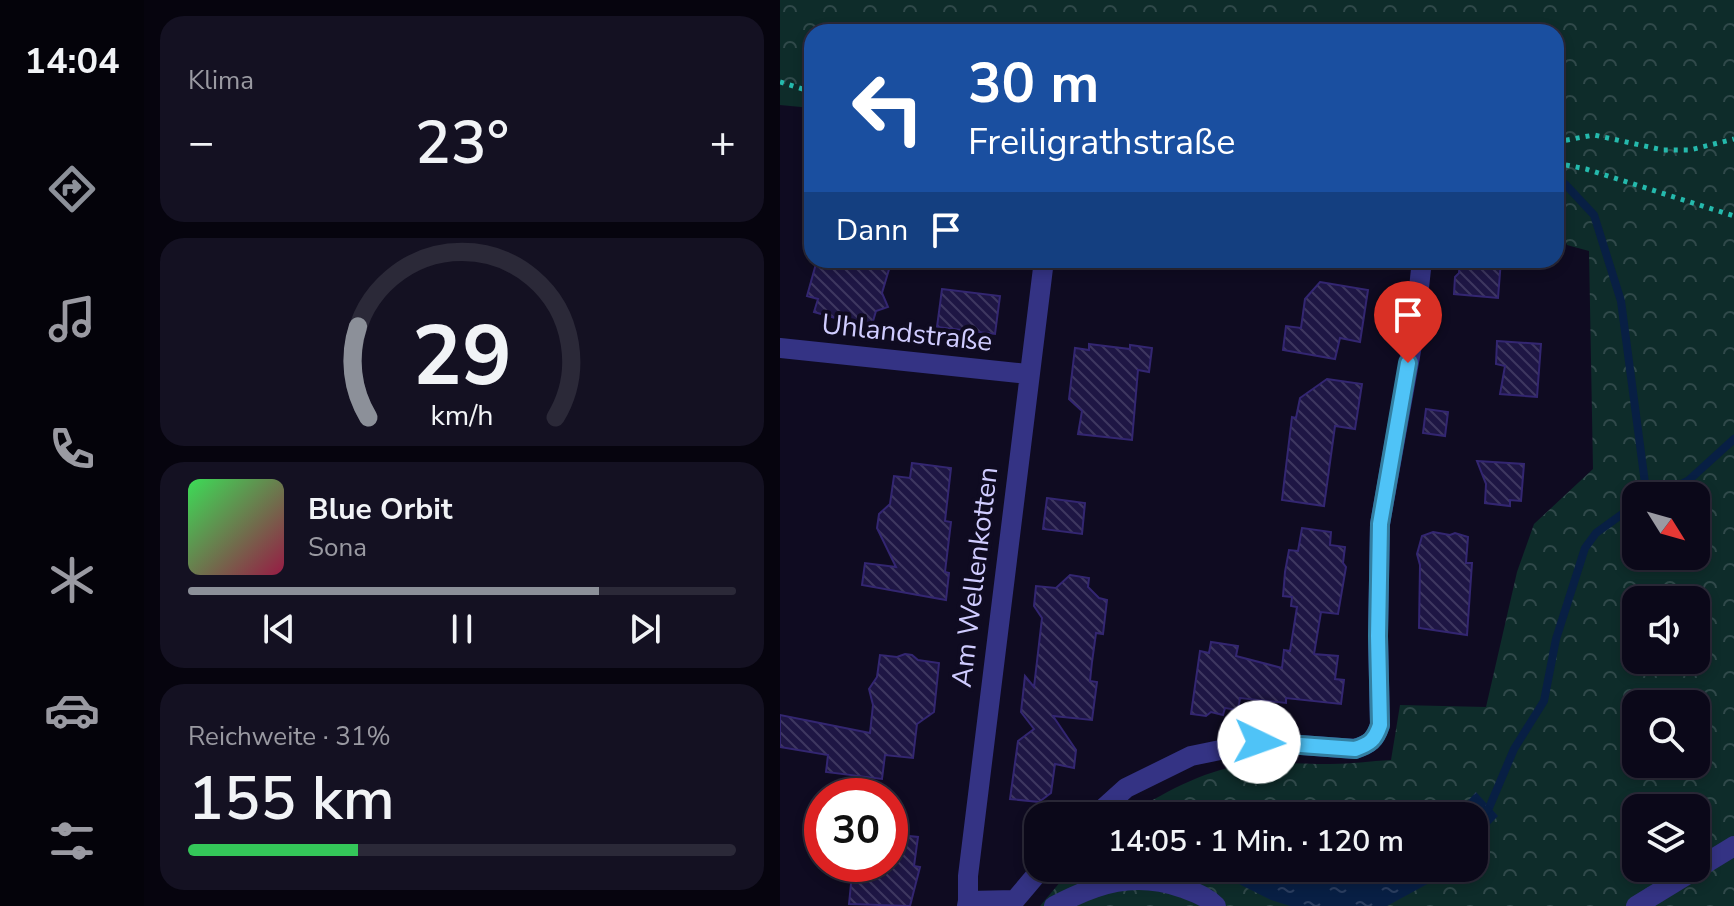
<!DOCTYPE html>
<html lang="de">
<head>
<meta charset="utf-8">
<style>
	body { margin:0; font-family:"Nunito Sans",sans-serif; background:#141122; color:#f1f3f6; height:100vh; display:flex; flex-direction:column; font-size:30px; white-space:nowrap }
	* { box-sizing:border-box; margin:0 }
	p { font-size:26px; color:#9a9aa2 }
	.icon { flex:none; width:44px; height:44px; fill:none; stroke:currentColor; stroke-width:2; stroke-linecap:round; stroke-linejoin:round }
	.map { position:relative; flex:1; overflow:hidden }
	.drawer { display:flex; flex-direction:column; gap:16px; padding:16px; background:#06040e; width:636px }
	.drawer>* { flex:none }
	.top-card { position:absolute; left:24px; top:24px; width:760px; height:244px; border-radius:24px; box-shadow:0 4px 12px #0003,0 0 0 2px #2b2938; background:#1a4fa0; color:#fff; overflow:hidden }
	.needle { width:52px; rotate:127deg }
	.controls { position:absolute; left:842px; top:482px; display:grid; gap:16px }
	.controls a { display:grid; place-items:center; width:88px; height:88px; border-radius:16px; background:#0b0819; box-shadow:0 4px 12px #0003,0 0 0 2px #2b2938; font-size:40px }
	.speed { position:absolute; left:24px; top:778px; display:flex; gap:16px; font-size:40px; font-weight:700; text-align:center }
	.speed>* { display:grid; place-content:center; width:104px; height:104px; border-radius:50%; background:#0b0819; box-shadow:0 4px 12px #0003,0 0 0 2px #2b2938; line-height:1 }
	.speed .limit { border:12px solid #d22; background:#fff; color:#111 }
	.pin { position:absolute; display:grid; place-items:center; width:68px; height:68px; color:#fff; margin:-82px -34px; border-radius:50% 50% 50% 0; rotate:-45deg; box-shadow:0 0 8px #0007 }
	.pin .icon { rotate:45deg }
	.me { position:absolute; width:88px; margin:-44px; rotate:93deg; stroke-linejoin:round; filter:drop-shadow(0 0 6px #0008) }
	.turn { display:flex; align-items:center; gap:28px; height:168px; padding:0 32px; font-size:36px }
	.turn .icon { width:104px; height:104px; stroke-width:2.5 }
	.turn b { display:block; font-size:56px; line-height:68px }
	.then { display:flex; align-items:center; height:76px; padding:0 32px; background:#0003; gap:16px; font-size:30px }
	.big { font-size:60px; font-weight:600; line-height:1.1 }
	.drawer .widget { flex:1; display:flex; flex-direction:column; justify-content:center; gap:12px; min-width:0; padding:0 28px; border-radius:24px; background:#141122 }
	.drawer .dial { align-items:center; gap:0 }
	.dial svg { height:208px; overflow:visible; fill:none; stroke:#2b2938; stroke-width:7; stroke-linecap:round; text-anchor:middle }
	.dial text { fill:#f1f3f6; stroke:none }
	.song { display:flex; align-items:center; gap:24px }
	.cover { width:96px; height:96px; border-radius:12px; background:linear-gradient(135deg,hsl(130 70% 55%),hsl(340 70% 35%)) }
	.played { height:8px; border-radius:4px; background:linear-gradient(90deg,#8c9099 75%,#2b2938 75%) }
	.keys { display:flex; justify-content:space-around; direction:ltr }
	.heat { display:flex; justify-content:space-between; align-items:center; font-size:44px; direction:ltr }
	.charge { height:12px; border-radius:6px; background:linear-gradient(90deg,#34c759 31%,#2b2938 0) }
	.trip { position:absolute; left:244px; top:802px; width:464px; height:80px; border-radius:24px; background:#0b0819; box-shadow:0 4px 12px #0003,0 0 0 2px #2b2938; font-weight:600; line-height:80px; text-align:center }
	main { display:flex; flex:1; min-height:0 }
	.tabs { display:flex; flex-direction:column; width:144px; justify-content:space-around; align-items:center; background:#04030a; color:#9a9aa2 }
	.tabs .icon { width:56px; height:56px }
	.tabs .active { color:#8c9099 }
	.tabs b { font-size:36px; color:#f1f3f6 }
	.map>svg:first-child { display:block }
	.forest { fill:url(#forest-crowns); fill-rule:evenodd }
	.water { fill:url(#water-ripples) }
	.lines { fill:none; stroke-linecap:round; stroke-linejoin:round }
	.stream { stroke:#081f44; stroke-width:8 }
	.building { fill:url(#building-back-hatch); stroke:#332671; stroke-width:2 }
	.path { stroke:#25baad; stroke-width:5; stroke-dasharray:4 6; stroke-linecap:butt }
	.street { stroke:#343384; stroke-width:20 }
	.route-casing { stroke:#337fa1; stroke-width:20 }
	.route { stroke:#4fc3f7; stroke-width:14 }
	.labels { text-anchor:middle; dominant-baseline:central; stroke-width:8; stroke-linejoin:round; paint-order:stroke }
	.street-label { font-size:28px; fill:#d0ccff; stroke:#0f0b21 }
</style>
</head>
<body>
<main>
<nav class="tabs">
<b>14:04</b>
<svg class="icon active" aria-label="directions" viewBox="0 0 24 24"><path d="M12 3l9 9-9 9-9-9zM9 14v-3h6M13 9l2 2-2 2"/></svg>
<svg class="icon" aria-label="music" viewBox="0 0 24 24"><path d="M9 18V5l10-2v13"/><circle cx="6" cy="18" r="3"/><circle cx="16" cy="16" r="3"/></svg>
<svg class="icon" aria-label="phone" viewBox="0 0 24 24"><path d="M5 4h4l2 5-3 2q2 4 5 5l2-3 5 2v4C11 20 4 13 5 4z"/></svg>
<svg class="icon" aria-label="climate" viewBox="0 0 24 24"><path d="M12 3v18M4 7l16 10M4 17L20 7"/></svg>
<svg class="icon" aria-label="car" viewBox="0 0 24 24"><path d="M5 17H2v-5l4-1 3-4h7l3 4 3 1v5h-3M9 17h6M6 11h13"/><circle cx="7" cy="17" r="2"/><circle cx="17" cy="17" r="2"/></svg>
<svg class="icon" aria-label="filters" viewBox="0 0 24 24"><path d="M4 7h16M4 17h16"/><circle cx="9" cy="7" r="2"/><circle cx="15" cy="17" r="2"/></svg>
</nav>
<section class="drawer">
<div class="widget"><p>Klima</p>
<div class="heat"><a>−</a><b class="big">23°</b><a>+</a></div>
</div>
<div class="widget dial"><svg viewBox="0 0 100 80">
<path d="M14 69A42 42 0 1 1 86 69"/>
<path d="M14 69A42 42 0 0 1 10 34" stroke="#8c9099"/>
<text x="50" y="56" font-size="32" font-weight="700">29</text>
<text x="50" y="72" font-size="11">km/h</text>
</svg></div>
<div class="widget">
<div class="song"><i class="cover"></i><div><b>Blue Orbit</b><p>Sona</p></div></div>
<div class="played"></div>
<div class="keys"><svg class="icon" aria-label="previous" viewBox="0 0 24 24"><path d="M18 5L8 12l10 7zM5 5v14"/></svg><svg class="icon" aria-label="pause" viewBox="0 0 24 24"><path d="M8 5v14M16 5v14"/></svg><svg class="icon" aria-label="next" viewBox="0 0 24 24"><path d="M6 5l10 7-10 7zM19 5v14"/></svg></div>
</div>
<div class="widget"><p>Reichweite · 31%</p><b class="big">155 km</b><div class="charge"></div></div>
</section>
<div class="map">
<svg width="954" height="906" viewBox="0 0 954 906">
	<defs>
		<pattern id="forest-crowns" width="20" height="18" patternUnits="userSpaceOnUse" patternTransform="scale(2)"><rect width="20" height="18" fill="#0e2c2a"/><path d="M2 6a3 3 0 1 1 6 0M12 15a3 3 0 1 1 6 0" fill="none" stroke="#30494a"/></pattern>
		<pattern id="water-ripples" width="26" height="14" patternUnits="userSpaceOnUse" patternTransform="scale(2)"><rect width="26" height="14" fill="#081f44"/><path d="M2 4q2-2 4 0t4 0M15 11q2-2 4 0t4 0" fill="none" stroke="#2b3e60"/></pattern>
		<pattern id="building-back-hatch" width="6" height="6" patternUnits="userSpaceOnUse" patternTransform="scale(2)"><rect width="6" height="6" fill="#1e1644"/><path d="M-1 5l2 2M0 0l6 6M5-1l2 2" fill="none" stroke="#3e3760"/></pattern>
	</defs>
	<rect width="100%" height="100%" fill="#0f0b21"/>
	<!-- forest -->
	<path class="forest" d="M0 0H954V906H260L292 868H694V816H346C382 794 421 771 464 765 493 761 521 764 550 764 570 764 591 761 611 760L620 705 706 707 737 572 754 524 813 469 809 251 787 245 776 219V32H32V108L0 105ZM856 496H916V556H856ZM856 600H916V660H856ZM856 704H916V764H856ZM856 808H916V868H856Z"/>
	<!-- water -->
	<path class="water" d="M696 792 718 816 694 841V816H674Z
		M427 868H538L575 873 596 868H669L662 876 607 906H510L491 900Z"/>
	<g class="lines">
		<!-- stream -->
		<path class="stream" d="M785 184 814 215 841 301 865 483 860 496
			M878 496 909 480 954 439
			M694 822 709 808 734 749 764 701 776 639 805 548 816 533 856 504"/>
	</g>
	<!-- building -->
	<path class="building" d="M37 260H89L110 266 102 293 108 307 96 311 91 328 34 312 38 299 27 296Z
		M680 260H721L718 298 674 294 675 277 679 273Z
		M540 282 588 290 580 342 560 338 555 359 503 350 506 326 521 328 525 299Z
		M162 289 220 296 215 334 157 327Z
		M717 341 761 344 757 397 720 394 725 366 716 364Z
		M309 344 350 349V345L372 348 369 372 358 370 352 440 298 434 302 411 289 399 295 348 309 350Z
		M547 379 582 384 575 429 555 426 544 506 502 500 512 417 516 418 520 398Z
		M646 409 668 412 665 436 643 433Z
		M697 461 744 464 741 501 730 500V506L705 503 706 484Z
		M132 463 171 468 165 521 171 522 165 572 169 573 166 600 82 585 85 563 116 567 97 528 99 514 110 504 114 476 130 478Z
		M267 498 305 503 302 534 263 529Z
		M522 528 551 532 550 545 565 547 563 563 566 567 558 614 541 612 534 654 558 656 555 679 564 680 561 704 506 698V703L460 698 458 710 445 708 443 715 431 712 426 716 411 714 420 651 429 653 431 642 458 646 456 656 502 668 504 650 510 651 517 607 511 606 512 597 503 596 505 572 509 550 518 551Z
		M653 532 670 535 675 533 688 537 686 563H692L687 635 639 628 640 565 637 554 642 536Z
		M290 575 309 578 308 587 319 598 327 600 323 634 316 633 312 662 310 681 317 682 312 720 273 716 296 750 294 768 275 764 271 793 259 802 230 799 238 741 254 729 241 712 245 676 254 687 262 618 254 606 256 586 276 588Z
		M125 654 132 655 138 660 159 663 154 712 137 724 133 758 105 755 102 779 46 772 48 755 0 747V715L90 733 93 705 89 689 97 677 100 655 117 657Z
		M110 834 138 837 134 866 140 867 130 906 69 904 73 864H110Z"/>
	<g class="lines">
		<!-- path -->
		<path class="path" d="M0 82 32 92
			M776 142 814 135 883 150H910L954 139
			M776 163 806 169 954 216"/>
		<!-- street -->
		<path class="street" d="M0 348 248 374
			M315 816 346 788 411 756 479 742 575 749C590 744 595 740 600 725L598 636 600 524 634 334 642 260
			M188 901V876L264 260
			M187 906 188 901 235 900 262 868
			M274 906C318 883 354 871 403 888 416 893 426 896 436 906
			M856 906 954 846"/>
	</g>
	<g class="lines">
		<defs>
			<path id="route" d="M479 742 575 749C590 744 595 740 600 725L598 636 600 524 628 363"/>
		</defs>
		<!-- route casing -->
		<use href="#route" class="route-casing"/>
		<!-- route -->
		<use href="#route" class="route"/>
	</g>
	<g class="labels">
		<!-- street labels -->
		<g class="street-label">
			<text transform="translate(127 333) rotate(6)">Uhlandstraße</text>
			<text transform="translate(195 577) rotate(-83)">Am Wellenkotten</text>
		</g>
	</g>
</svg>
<div class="controls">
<a><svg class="needle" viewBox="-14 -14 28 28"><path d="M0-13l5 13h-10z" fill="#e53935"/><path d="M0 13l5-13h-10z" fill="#9a9aa2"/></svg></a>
<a><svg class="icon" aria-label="sound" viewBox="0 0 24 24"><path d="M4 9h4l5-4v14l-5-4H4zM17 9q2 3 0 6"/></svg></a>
<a><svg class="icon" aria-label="search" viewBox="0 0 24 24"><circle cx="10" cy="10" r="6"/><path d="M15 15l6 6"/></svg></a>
<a><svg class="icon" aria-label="layers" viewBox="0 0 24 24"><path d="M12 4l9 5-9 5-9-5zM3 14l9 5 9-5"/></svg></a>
</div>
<div class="speed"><div class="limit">30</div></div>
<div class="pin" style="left:628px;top:363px;background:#d93025"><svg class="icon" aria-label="arrive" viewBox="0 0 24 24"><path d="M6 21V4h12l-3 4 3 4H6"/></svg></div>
<svg class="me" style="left:479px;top:742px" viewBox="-20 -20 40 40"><circle r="19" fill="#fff"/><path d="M0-13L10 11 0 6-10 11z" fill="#4fc3f7"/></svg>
<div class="trip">14:05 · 1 Min. · 120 m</div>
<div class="top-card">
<div class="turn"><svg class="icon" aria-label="left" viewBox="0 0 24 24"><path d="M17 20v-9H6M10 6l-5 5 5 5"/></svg><div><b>30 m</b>Freiligrathstraße</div></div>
<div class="then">Dann<svg class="icon" aria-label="arrive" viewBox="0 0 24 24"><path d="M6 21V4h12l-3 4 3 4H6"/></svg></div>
</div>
</div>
</main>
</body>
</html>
